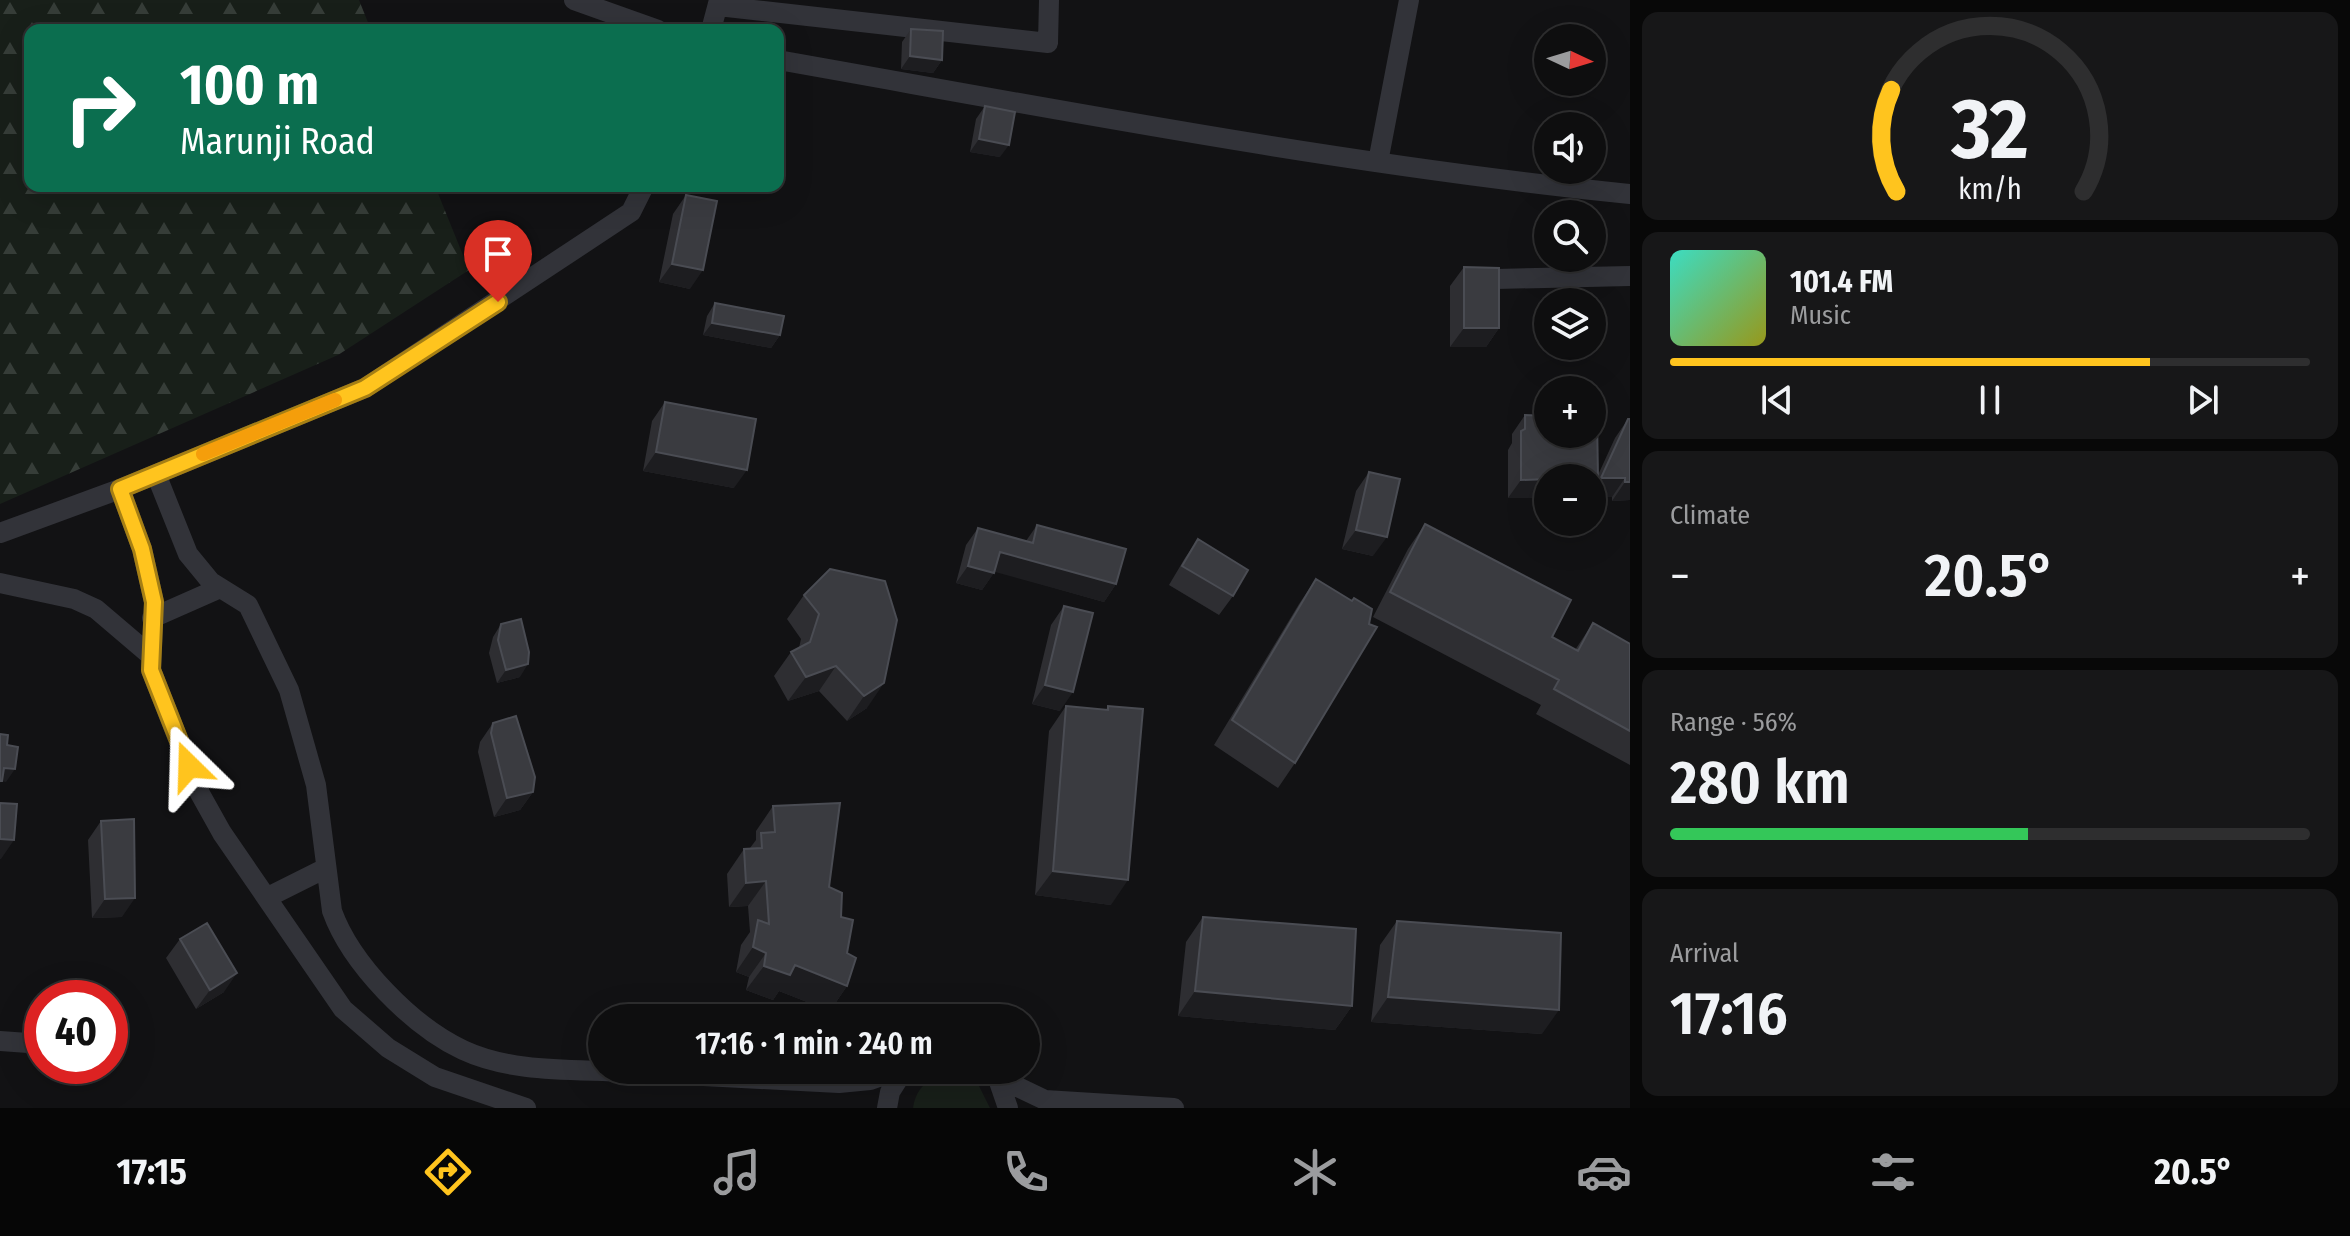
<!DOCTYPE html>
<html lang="en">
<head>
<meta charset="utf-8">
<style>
	body { margin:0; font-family:"Fira Sans Condensed",sans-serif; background:#171718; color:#f1f3f6; height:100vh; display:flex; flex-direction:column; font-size:30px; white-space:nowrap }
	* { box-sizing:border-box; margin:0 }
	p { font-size:26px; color:#9b9c9e }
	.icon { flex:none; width:44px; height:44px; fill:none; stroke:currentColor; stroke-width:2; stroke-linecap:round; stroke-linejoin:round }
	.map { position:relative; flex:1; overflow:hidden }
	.drawer { display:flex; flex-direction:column; gap:12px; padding:12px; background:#080808; width:720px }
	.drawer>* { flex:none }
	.hud { position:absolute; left:24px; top:24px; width:760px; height:168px; border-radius:16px; box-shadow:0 8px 32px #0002,0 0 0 2px #2e2e2f; background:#0b6e4f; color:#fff; overflow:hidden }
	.needle { width:52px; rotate:94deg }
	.fabs { position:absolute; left:1534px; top:24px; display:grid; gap:16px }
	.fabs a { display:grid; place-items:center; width:72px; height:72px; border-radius:50%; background:#0e0e0f; box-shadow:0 8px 32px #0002,0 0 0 2px #2e2e2f; font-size:40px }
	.speed { position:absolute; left:24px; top:980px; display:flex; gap:16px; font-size:40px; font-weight:700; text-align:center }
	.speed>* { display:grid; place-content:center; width:104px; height:104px; border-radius:50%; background:#0e0e0f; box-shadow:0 8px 32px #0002,0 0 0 2px #2e2e2f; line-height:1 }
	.speed .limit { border:12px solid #d22; background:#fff; color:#111 }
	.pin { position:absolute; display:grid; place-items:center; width:68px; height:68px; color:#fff; margin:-82px -34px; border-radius:50% 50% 50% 0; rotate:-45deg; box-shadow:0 0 8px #0007 }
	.pin .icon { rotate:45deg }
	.me { position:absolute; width:88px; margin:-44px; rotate:338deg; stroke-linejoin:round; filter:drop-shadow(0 0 6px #0008) }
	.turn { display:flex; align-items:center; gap:28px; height:168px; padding:0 24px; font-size:36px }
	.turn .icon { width:104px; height:104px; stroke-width:2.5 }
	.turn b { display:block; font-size:56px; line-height:68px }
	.big { font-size:60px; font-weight:600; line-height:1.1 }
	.drawer .tile { flex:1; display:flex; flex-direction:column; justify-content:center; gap:12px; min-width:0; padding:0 28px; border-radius:16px; background:#171718 }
	.drawer .dial { align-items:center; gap:0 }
	.dial svg { height:208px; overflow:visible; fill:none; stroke:#2e2e2f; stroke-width:7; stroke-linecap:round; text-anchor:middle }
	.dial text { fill:#f1f3f6; stroke:none }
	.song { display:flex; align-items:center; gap:24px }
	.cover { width:96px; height:96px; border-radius:12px; background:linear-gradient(135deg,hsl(170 70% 55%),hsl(60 70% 35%)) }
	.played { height:8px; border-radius:4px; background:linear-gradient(90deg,#ffc41e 75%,#2e2e2f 75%) }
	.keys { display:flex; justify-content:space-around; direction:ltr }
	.heat { display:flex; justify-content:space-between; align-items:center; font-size:44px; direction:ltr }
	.charge { height:12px; border-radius:6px; background:linear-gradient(90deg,#34c759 56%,#2e2e2f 0) }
	.trip { position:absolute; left:588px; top:1004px; width:452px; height:80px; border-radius:40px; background:#0e0e0f; box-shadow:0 8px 32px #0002,0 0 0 2px #2e2e2f; font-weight:600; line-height:80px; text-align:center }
	.menu { display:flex; height:128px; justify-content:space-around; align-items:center; background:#060606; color:#9b9c9e }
	.menu .icon { width:56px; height:56px }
	.menu .selected { color:#ffc41e }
	.menu b { font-size:36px; color:#f1f3f6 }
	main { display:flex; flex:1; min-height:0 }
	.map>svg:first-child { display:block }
	.grass { fill:#181f19 }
	.forest { fill:url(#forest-firs) }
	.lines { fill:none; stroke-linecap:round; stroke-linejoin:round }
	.minor { stroke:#323339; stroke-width:20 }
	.wall { fill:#2e2e32 }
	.shaded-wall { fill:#1d1d20 }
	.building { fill:#3a3b40; stroke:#4a4c53; stroke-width:2 }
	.route-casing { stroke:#a67f14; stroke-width:20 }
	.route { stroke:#ffc41e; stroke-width:14 }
	.slow { stroke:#f59e0b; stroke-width:14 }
</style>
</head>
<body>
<main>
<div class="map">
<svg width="1630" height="1108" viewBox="0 0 1630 1108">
	<defs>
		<pattern id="forest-firs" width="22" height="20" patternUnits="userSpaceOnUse" patternTransform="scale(2)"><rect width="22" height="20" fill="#181f19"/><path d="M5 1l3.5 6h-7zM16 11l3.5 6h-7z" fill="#363d38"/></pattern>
	</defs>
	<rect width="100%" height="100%" fill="#121214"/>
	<!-- grass -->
	<path class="grass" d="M954 1073 978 1084 990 1108H913C916 1085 933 1075 954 1073Z"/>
	<!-- forest -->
	<path class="forest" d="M0 0H359L371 30H30V186H435L469 270 338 355 0 504Z"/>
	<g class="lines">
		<!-- minor -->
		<path class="minor" d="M574 0 658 30
			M718 6 1048 43 1049 0
			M711 30 719 0
			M778 60C1061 110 1344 165 1630 194
			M1378 162 1409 0
			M1496 279 1630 276
			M156 474 188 554 211 582 248 605 289 690 316 785 332 911C351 964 412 1026 463 1050 512 1073 573 1069 626 1072 697 1076 768 1079 839 1083L870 1080 898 1070
			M120 489 142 549 154 602 151 670 198 790 222 833 343 1009 388 1048 435 1077 526 1108
			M0 533 120 489 365 388 631 212 644 186
			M0 583 74 599 96 609 150 655
			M152 618 220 588
			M268 897 326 868
			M0 1041 42 1044
			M997 1076 1008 1108
			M999 1078 1045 1100 1174 1108
			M887 1108 890 1092 904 1070"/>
	</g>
	<!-- wall -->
	<path class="wall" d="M911 29 942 60 933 73 901 69 902 42Z
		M985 106 1000 157 970 152 976 119Z
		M686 195 690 289 659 282 673 214Z
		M1464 267 1499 328 1486 347H1450V286Z
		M715 303 780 335 771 348 703 335 707 316Z
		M665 402 734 488 643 471 652 421Z
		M1525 415 1598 475 1615 438 1628 419H1630V500L1612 501V497H1592V478H1548V498H1508V450L1512 443V434Z
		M1369 472 1373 556 1342 549 1356 491Z
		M1425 524 1552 637 1575 650 1593 623 1630 644V765L1536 714 1541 705 1373 617 1408 549Z
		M1037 525 1116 584 1104 602 995 571 982 590 956 583 966 545 978 528 1026 541Z
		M1198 539 1233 596 1219 615 1169 585 1185 558Z
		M830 569 867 708 847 721 819 691 788 701 774 676 791 652 799 648 801 639 787 619 804 595Z
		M1316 579 1369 624 1295 763 1278 788 1214 745 1299 604Z
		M1064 606 1060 711 1032 704 1051 625Z
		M501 624 520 677 497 683 489 653 493 637Z
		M1066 706 1106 710 1108 706 1111 905 1035 895 1049 731Z
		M493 723 533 792 520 810 494 817 478 752 480 742Z
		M773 806 829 887 841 917 847 953V986L830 1011 779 991 773 1000 746 990 749 977 736 972 741 945 750 932 748 906 729 907 727 874 744 849 750 848 756 840V831Z
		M101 821 122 917 92 918 88 840Z
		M1203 917 1352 1006 1335 1030 1178 1016 1186 942Z
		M1397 921 1542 1034 1371 1022 1380 945Z
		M180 939 224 992 196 1009 166 958Z"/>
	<!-- shaded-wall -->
	<path class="shaded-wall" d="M910 56 942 60 933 73 901 69Z
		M979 139 1009 145 1000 157 970 152Z
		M672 264 703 270 690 289 659 282Z
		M712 323 780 335 771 348 703 335Z
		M1464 328H1499L1486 347H1450Z
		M656 452 747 470 734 488 643 471Z
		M1592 478H1598L1592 487Z
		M1601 478H1625L1612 497H1592V490Z
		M1548 479V498H1508L1521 480Z
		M1625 482H1630V500L1612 501Z
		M1356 530 1387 537 1373 556 1342 549Z
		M1000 552 1116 584 1104 602 988 570Z
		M968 566 994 573 982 590 956 583Z
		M528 664 520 677 497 683 506 670Z
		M836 666 819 691 788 701 806 677Z
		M884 683 867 708 847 721 864 696Z
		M1045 685 1073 692 1060 711 1032 704Z
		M4 768 15 769 6 782 1 781 0 783V773Z
		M533 792 520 810 494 817 507 798Z
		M0 839 14 840 1 859H0Z
		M1053 871 1128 880 1111 905 1035 895Z
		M766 881 748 906 729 907 746 883Z
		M135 898 122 917 92 918 105 899Z
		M753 947 766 953 749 977 736 972Z
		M795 965 847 986 830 1011 779 991 773 1000 746 990 764 966Z
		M237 973 224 992 196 1009 210 990Z
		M1195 991 1352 1006 1335 1030 1178 1016Z
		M1388 997 1559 1010 1542 1034 1371 1022Z"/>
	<!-- building -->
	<path class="building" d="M911 29 943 31 942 60 910 56Z
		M985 106 1015 112 1009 145 979 139Z
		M686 195 717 201 703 270 672 264Z
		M1464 267 1499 268V328H1464Z
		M715 303 784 316 780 335 712 323Z
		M665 402 756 419 747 470 656 452Z
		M1525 415 1548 416V434H1592V417H1597L1598 478H1548V479L1521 480V431L1525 429Z
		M1628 419H1630V482H1625V478H1601Z
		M1369 472 1400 479 1387 537 1356 530Z
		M1425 524 1571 600 1552 637 1578 651 1593 623 1630 644V731L1554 689 1559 680 1390 592Z
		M1037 525 1126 549 1116 584 1000 552 994 573 968 566 978 528 1033 543Z
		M1198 539 1248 570 1233 596 1182 566Z
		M830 569 885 581 897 620 884 683 864 696 836 666 806 677 791 652 810 642 819 614 804 595Z
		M1316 579 1352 601 1354 598 1372 609 1369 624 1377 627 1295 763 1232 720Z
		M1064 606 1093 613 1073 692 1045 685Z
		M521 619 529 652 528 664 506 670 498 640 501 624Z
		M1066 706 1108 710V706L1143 709 1128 880 1053 871Z
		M516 716 535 777 533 792 507 798 491 733 493 723Z
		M0 734 8 735 7 745 18 747 15 769 4 768 2 781H0Z
		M0 803 17 804 14 840 0 839Z
		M840 803 829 887 842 893 841 917 853 920 847 953 856 958 847 986 795 965 790 975 764 966 766 953 753 947 758 920 769 924 766 881 746 883 744 849 762 848 761 833 775 832 773 806Z
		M134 819 135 898 105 899 101 821Z
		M1203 917 1356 929 1352 1006 1195 991Z
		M1397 921 1561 933 1559 1010 1388 997Z
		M207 923 237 973 210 990 180 939Z"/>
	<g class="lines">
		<defs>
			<path id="route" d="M189 766 151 670 154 602 142 549 120 489 365 388 498 302"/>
		</defs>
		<!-- route casing -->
		<use href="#route" class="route-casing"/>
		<!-- route -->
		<use href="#route" class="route"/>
		<!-- slow -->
		<path class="slow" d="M203 454 335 400"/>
	</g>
</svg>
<div class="fabs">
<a><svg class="needle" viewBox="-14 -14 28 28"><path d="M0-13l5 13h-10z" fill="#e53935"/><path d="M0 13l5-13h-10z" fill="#9b9c9e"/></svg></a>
<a><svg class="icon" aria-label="sound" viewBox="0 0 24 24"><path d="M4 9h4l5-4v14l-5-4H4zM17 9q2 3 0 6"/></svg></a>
<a><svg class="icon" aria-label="search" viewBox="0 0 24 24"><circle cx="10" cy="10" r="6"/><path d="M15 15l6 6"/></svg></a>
<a><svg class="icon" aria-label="layers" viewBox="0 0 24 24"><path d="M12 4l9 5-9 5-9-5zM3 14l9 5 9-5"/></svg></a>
<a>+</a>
<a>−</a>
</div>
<div class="speed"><div class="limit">40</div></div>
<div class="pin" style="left:498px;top:302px;background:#d93025"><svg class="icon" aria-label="arrive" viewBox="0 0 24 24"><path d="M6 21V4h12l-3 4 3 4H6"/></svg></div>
<svg class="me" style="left:189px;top:766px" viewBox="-20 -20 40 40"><path d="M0-17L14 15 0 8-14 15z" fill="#ffc41e" stroke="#fff" stroke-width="4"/></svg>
<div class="trip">17:16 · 1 min · 240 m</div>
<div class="hud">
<div class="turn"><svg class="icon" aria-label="right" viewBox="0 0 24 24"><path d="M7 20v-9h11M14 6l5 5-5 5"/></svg><div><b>100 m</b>Marunji Road</div></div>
</div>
</div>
<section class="drawer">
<div class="tile dial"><svg viewBox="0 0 100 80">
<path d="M14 69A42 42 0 1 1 86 69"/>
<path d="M14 69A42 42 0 0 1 12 30" stroke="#ffc41e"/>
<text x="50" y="56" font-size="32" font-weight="700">32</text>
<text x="50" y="72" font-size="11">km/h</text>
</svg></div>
<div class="tile">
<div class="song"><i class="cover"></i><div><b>101.4 FM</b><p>Music</p></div></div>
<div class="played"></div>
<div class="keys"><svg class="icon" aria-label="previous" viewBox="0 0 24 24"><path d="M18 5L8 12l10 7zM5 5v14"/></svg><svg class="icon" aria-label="pause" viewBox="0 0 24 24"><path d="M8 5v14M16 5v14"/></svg><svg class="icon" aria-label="next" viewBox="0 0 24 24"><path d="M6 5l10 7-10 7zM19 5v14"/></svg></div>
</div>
<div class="tile"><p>Climate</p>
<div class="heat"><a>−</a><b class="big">20.5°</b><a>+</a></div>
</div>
<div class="tile"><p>Range · 56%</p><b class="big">280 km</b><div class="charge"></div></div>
<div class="tile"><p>Arrival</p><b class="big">17:16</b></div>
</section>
</main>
<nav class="menu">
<b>17:15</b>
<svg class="icon selected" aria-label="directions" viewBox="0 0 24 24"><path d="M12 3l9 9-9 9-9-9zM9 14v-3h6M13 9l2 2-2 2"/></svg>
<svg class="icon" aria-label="music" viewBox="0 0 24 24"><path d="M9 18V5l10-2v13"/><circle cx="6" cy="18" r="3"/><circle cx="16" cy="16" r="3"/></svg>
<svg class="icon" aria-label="phone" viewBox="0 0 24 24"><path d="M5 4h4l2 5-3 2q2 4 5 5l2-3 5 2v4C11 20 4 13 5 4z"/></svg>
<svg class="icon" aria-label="climate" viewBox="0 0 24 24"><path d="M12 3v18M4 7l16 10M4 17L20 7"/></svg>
<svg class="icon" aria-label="car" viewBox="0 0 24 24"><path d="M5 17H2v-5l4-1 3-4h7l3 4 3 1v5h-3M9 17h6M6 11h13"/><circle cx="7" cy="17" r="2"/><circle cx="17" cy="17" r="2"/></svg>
<svg class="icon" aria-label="filters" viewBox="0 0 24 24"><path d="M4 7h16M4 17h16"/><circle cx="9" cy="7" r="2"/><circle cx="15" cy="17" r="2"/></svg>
<b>20.5°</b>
</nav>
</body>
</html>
